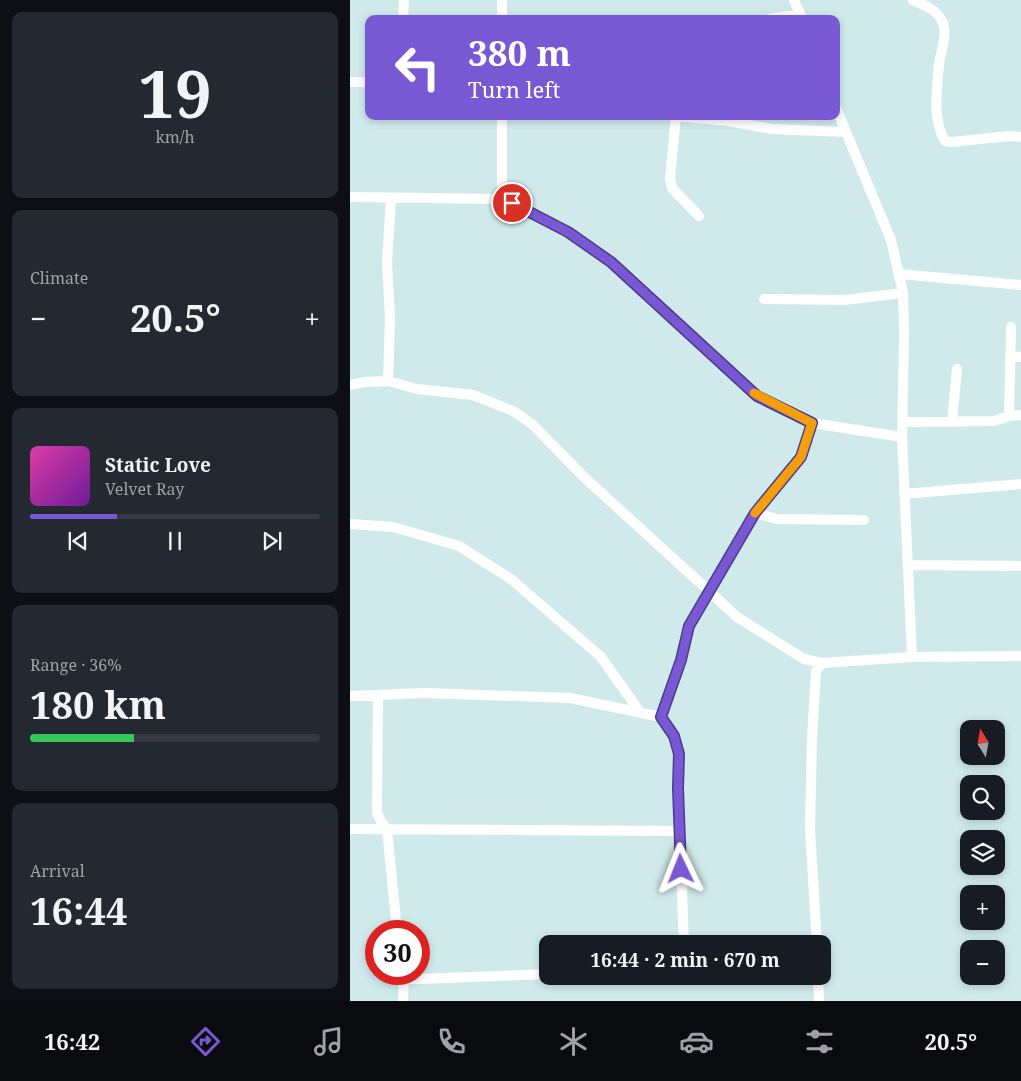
<!DOCTYPE html>
<html lang="en">
<head>
<meta charset="utf-8">
<style>
	body { margin:0; font-family:"Noto Serif",serif; background:#242831; color:#f1f3f6; height:100vh; display:flex; flex-direction:column; font-size:19px; white-space:nowrap }
	* { box-sizing:border-box; margin:0 }
	p { font-size:16px; color:#9ea1a6 }
	.icon { flex:none; width:28px; height:28px; fill:none; stroke:currentColor; stroke-width:2; stroke-linecap:round; stroke-linejoin:round }
	.map { position:relative; flex:1; overflow:hidden }
	.panel { display:flex; flex-direction:column; gap:12px; padding:12px; background:#0d0f14; width:350px }
	.panel>* { flex:none }
	.guide { position:absolute; left:15px; top:15px; width:475px; height:105px; border-radius:10px; box-shadow:0 2px 8px #0003; background:#7959d3; color:#fff; overflow:hidden }
	.needle { width:32px; rotate:349deg }
	.fabs { position:absolute; left:610px; top:720px; display:grid; gap:10px }
	.fabs a { display:grid; place-items:center; width:45px; height:45px; border-radius:10px; background:#171b24; box-shadow:0 2px 8px #0003; font-size:25px }
	.speed { position:absolute; left:15px; top:920px; display:flex; gap:10px; font-size:25px; font-weight:700; text-align:center }
	.speed>* { display:grid; place-content:center; width:65px; height:65px; border-radius:50%; background:#171b24; box-shadow:0 2px 8px #0003; line-height:1 }
	.speed .limit { border:8px solid #d22; background:#fff; color:#111 }
	.pin { position:absolute; display:grid; place-items:center; width:42px; height:42px; color:#fff; margin:-21px; border:2px solid #fff; border-radius:50%; box-shadow:0 1px 5px #0007 }
	.me { position:absolute; width:55px; margin:-28px; rotate:358deg; stroke-linejoin:round; filter:drop-shadow(0 0 4px #0008) }
	.turn { display:flex; align-items:center; gap:18px; height:105px; padding:0 20px; font-size:22px }
	.turn .icon { width:65px; height:65px; stroke-width:2.5 }
	.turn b { display:block; font-size:35px; line-height:42px }
	.big { font-size:38px; font-weight:700; line-height:1.1 }
	.panel .tile { flex:1; display:flex; flex-direction:column; justify-content:center; gap:8px; min-width:0; padding:0 18px; border-radius:10px; background:#242831 }
	.panel .dial { align-items:center; gap:0 }
	.dial b { font-size:65px; line-height:1 }
	.song { display:flex; align-items:center; gap:15px }
	.cover { width:60px; height:60px; border-radius:8px; background:linear-gradient(135deg,hsl(320 70% 55%),hsl(280 70% 35%)) }
	.played { height:5px; border-radius:2px; background:linear-gradient(90deg,#7959d3 30%,#363941 30%) }
	.keys { display:flex; justify-content:space-around; direction:ltr }
	.heat { display:flex; justify-content:space-between; align-items:center; font-size:28px; direction:ltr }
	.charge { height:8px; border-radius:4px; background:linear-gradient(90deg,#34c759 36%,#363941 0) }
	.trip { position:absolute; left:189px; top:935px; width:292px; height:50px; border-radius:10px; background:#171b24; box-shadow:0 2px 8px #0003; font-weight:700; line-height:50px; text-align:center }
	.menu { display:flex; height:80px; justify-content:space-around; align-items:center; background:#090b0e; color:#9ea1a6 }
	.menu .icon { width:35px; height:35px }
	.menu .active { color:#7959d3 }
	.menu b { font-size:22px; color:#f1f3f6 }
	main { display:flex; flex:1; min-height:0 }
	.map>svg:first-child { display:block }
	.lines { fill:none; stroke-linecap:round; stroke-linejoin:round }
	.minor { stroke:#fff; stroke-width:10 }
	.route-casing { stroke:#4f3a89; stroke-width:12 }
	.route { stroke:#7959d3; stroke-width:9 }
	.slow { stroke:#f59e0b; stroke-width:9 }
</style>
</head>
<body>
<main>
<section class="panel">
<div class="tile dial"><b>19</b><p>km/h</p></div>
<div class="tile"><p>Climate</p>
<div class="heat"><a>−</a><b class="big">20.5°</b><a>+</a></div>
</div>
<div class="tile">
<div class="song"><i class="cover"></i><div><b>Static Love</b><p>Velvet Ray</p></div></div>
<div class="played"></div>
<div class="keys"><svg class="icon" aria-label="previous" viewBox="0 0 24 24"><path d="M18 5L8 12l10 7zM5 5v14"/></svg><svg class="icon" aria-label="pause" viewBox="0 0 24 24"><path d="M8 5v14M16 5v14"/></svg><svg class="icon" aria-label="next" viewBox="0 0 24 24"><path d="M6 5l10 7-10 7zM19 5v14"/></svg></div>
</div>
<div class="tile"><p>Range · 36%</p><b class="big">180 km</b><div class="charge"></div></div>
<div class="tile"><p>Arrival</p><b class="big">16:44</b></div>
</section>
<div class="map">
<svg width="671" height="1001" viewBox="0 0 671 1001">
	<rect width="100%" height="100%" fill="#d0eaeb"/>
	<g class="lines">
		<!-- minor -->
		<path class="minor" d="M444 0 452 18
			M563 0C569 3 578 6 584 11 603 27 591 46 589 65 587 88 582 120 595 141L602 142 659 136 671 137
			M53 19 54 0
			M152 19V0
			M419 19 450 14
			M0 82H19
			M486 108 541 240 553 293 554 333 552 437
			M152 116V199L162 203 218 231 261 262 407 396 462 423 552 437 562 657 671 656
			M323 116 378 121 422 129 496 132
			M326 116 320 178 322 188 349 216
			M0 197 152 199
			M549 274 671 285
			M414 299 494 300 553 293
			M660 356 671 357
			M38 381 40 318 37 263 41 198
			M0 385 15 382 38 381 67 389 123 395 165 412 183 425 235 478 360 592 405 513 451 457 462 423
			M659 416 661 327
			M553 422 644 421 659 416 671 415
			M602 422 607 369
			M554 494 671 484
			M405 513 427 519 514 520
			M0 524 43 527 109 546 161 579 251 657 290 712
			M558 565 671 566
			M28 695 27 813 32 823 37 829 47 931
			M0 696 75 693 220 698 311 717 324 736 329 753 328 788 334 944
			M311 717 331 660 339 626 360 592 387 617 454 659 472 663
			M0 829 330 831
			M467 944 460 830 462 738 466 671 472 663 562 657
			M52 974 59 979H68L198 974
			M468 976 469 1001
			M53 1001 54 976"/>
	</g>
	<g class="lines">
		<defs>
			<path id="route" d="M162 203 218 232 261 262 407 396 462 423 451 457 405 513 339 626 331 660 311 717 324 736 329 754 328 788 331 869"/>
		</defs>
		<!-- route casing -->
		<use href="#route" class="route-casing"/>
		<!-- route -->
		<use href="#route" class="route"/>
		<!-- slow -->
		<path class="slow" d="M404 393 462 423 451 457 405 513"/>
	</g>
</svg>
<div class="fabs">
<a><svg class="needle" viewBox="-14 -14 28 28"><path d="M0-13l5 13h-10z" fill="#e53935"/><path d="M0 13l5-13h-10z" fill="#9ea1a6"/></svg></a>
<a><svg class="icon" aria-label="search" viewBox="0 0 24 24"><circle cx="10" cy="10" r="6"/><path d="M15 15l6 6"/></svg></a>
<a><svg class="icon" aria-label="layers" viewBox="0 0 24 24"><path d="M12 4l9 5-9 5-9-5zM3 14l9 5 9-5"/></svg></a>
<a>+</a>
<a>−</a>
</div>
<div class="speed"><div class="limit">30</div></div>
<div class="pin" style="left:162px;top:203px;background:#d93025"><svg class="icon" aria-label="arrive" viewBox="0 0 24 24"><path d="M6 21V4h12l-3 4 3 4H6"/></svg></div>
<svg class="me" style="left:331px;top:869px" viewBox="-20 -20 40 40"><path d="M0-17L14 15 0 8-14 15z" fill="#7959d3" stroke="#fff" stroke-width="4"/></svg>
<div class="trip">16:44 · 2 min · 670 m</div>
<div class="guide">
<div class="turn"><svg class="icon" aria-label="left" viewBox="0 0 24 24"><path d="M17 20v-9H6M10 6l-5 5 5 5"/></svg><div><b>380 m</b>Turn left</div></div>
</div>
</div>
</main>
<nav class="menu">
<b>16:42</b>
<svg class="icon active" aria-label="directions" viewBox="0 0 24 24"><path d="M12 3l9 9-9 9-9-9zM9 14v-3h6M13 9l2 2-2 2"/></svg>
<svg class="icon" aria-label="music" viewBox="0 0 24 24"><path d="M9 18V5l10-2v13"/><circle cx="6" cy="18" r="3"/><circle cx="16" cy="16" r="3"/></svg>
<svg class="icon" aria-label="phone" viewBox="0 0 24 24"><path d="M5 4h4l2 5-3 2q2 4 5 5l2-3 5 2v4C11 20 4 13 5 4z"/></svg>
<svg class="icon" aria-label="climate" viewBox="0 0 24 24"><path d="M12 3v18M4 7l16 10M4 17L20 7"/></svg>
<svg class="icon" aria-label="car" viewBox="0 0 24 24"><path d="M5 17H2v-5l4-1 3-4h7l3 4 3 1v5h-3M9 17h6M6 11h13"/><circle cx="7" cy="17" r="2"/><circle cx="17" cy="17" r="2"/></svg>
<svg class="icon" aria-label="filters" viewBox="0 0 24 24"><path d="M4 7h16M4 17h16"/><circle cx="9" cy="7" r="2"/><circle cx="15" cy="17" r="2"/></svg>
<b>20.5°</b>
</nav>
</body>
</html>
